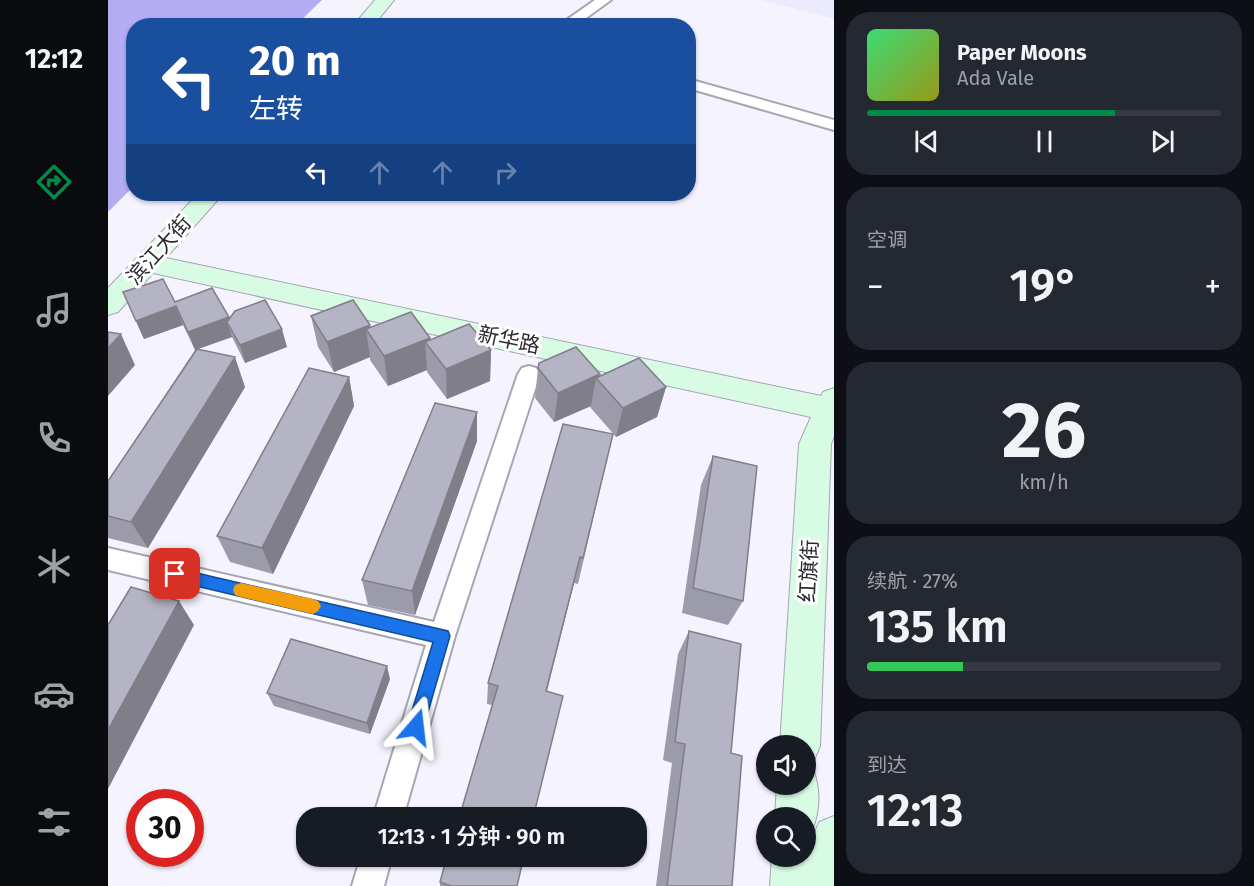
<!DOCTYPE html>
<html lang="zh">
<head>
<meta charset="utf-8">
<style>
	body { margin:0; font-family:"Fira Sans","Noto Sans SC",sans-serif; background:#242831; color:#f1f3f6; height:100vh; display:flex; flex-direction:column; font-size:22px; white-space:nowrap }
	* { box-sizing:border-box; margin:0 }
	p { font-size:20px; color:#9ea1a6 }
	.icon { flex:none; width:33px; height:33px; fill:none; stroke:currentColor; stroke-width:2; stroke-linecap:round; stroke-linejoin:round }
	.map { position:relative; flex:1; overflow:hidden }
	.drawer { display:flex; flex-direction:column; gap:12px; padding:12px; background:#0d0f14; width:420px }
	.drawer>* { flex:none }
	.top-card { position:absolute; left:18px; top:18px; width:570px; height:183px; border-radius:24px; box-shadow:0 2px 4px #0004; background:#1a4fa0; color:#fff; overflow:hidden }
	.fabs { position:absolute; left:648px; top:735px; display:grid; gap:12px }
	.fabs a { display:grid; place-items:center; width:60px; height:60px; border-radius:50%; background:#171b24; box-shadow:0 2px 4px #0004; font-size:30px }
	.speed { position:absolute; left:18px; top:789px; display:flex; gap:12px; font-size:30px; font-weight:700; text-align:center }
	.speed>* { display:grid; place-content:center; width:78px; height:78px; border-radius:50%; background:#171b24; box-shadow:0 2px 4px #0004; line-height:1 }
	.speed .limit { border:9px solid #d22; background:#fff; color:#111 }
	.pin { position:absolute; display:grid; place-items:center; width:51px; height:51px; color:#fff; margin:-26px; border-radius:12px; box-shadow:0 3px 9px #0006 }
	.me { position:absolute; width:66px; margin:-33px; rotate:17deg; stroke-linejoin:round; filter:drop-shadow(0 0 4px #0008) }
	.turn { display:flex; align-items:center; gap:21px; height:126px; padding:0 24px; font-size:27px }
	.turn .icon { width:78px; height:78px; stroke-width:2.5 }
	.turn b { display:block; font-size:42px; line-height:51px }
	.lanes { display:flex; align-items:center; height:57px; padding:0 24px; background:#0003; justify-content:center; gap:30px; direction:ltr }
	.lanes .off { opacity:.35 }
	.big { font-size:45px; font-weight:600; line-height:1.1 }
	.drawer .tile { flex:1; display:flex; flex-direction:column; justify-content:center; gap:9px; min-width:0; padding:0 21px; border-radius:24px; background:#242831 }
	.drawer .dial { align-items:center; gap:0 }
	.dial b { font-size:78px; line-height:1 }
	.song { display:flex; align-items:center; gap:18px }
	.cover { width:72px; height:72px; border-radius:9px; background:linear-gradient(135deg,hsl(140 70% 55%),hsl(60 70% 35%)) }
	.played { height:6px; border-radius:3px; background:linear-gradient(90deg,#018a47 70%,#363941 70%) }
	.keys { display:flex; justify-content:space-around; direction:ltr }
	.heat { display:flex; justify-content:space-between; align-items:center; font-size:33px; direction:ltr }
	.charge { height:9px; border-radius:4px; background:linear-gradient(90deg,#34c759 27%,#363941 0) }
	.trip { position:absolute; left:188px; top:807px; width:351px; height:60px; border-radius:24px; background:#171b24; box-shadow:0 2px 4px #0004; font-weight:600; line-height:60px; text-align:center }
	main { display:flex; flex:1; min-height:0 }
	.tabs { display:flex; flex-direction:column; width:108px; justify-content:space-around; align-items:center; background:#090b0e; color:#9ea1a6 }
	.tabs .icon { width:42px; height:42px }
	.tabs .on { color:#018a47 }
	.tabs b { font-size:27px; color:#f1f3f6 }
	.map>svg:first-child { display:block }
	.built { fill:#ecebfe }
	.water { fill:#b4adf3 }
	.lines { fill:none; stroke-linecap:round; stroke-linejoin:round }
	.street-casing { stroke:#a6a5b5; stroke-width:4 }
	.secondary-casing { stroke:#a6a5b5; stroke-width:2 }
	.street { fill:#fff; fill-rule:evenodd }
	.secondary { fill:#d8fbe3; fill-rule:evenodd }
	.wall { fill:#9c9ba9 }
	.shaded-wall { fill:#7f7e89 }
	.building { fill:#b5b4c4; stroke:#7f7e89; stroke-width:1.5 }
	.route { fill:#1a73e8; stroke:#114b97; stroke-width:1.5 }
	.slow { fill:#f59e0b }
	.labels { text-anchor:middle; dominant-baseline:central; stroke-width:6; stroke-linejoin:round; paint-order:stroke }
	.street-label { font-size:21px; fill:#2a2a30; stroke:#fff }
</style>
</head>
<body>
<main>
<nav class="tabs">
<b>12:12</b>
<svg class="icon on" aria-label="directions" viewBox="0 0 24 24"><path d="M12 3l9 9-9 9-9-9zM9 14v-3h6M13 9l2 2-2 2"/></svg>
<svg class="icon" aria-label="music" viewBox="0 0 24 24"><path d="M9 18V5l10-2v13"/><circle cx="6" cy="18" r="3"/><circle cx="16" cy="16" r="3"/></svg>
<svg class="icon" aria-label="phone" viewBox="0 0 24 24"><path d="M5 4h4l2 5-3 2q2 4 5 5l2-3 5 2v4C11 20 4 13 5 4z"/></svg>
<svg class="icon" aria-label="climate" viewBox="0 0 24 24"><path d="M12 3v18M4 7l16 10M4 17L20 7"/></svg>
<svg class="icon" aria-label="car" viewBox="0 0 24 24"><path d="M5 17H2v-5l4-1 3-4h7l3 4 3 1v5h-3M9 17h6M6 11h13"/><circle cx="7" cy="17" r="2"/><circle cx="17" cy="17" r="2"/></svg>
<svg class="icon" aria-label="filters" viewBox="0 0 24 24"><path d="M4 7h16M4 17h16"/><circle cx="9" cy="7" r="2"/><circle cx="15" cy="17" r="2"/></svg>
</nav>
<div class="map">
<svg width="726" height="886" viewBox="0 0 726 886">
	<rect width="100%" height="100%" fill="#f5f4fe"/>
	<!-- built -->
	<path class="built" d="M653 0H726V19Z"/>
	<!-- water -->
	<path class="water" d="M0 0H214L188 25 26 26 25 187 0 212Z"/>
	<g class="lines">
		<defs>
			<path id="street" d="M487 0H503L467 26H450Z
				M580 79 726 120V130L580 88Z
				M421 366 428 368 432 374 347 636 295 818H265L318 645 0 570V548L326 622 410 374 414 368Z
				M253 856H284L276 886H244Z"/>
			<path id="secondary" d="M267 0H286L265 26H245Z
				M90 194H115L58 258 713 396 715 392 726 388V436L723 444 712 746 706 760 698 764V746H672L691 444 703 417 45 273 10 312 0 315V288Z
				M698 766 705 769C713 790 712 812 703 833L698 835V818H667L669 784H698Z
				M726 816V886H662L664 856H698V839L701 841 704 847 705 837 711 822Z"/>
		</defs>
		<!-- street casing -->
		<use href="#street" class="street-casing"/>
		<!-- secondary casing -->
		<use href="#secondary" class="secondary-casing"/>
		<!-- street -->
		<use href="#street" class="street"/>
		<!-- secondary -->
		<use href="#secondary" class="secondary"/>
	</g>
	<!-- wall -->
	<path class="wall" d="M15 292 67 302 121 319 179 347 137 363 124 337 90 349 137 387 40 548 0 538V481L87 350 75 325 36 339Z
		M203 316 322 338V340L383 350 382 381 339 399 319 372V370L280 386 262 360V357L226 372 210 347Z
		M430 368 492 376 558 387 549 417 508 437 482 407 483 406 446 422 427 398Z
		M241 377 246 406 165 574 122 562 109 536Z
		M505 434 470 584 466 583 439 691 384 705 379 704 380 683Z
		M369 441 307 615 260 605 254 580Z
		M605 456 635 601 620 625 574 613 593 485Z
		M581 631 623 753 624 886H548L564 763 555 760 570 654Z
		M282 679 262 734 166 706 159 693Z
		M332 882 409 886H332Z"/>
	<!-- shaded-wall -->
	<path class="shaded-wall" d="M68 306 75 325 36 339 28 321Z
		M121 317 127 336 119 322 124 337 87 350 80 332Z
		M262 325 264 339 258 329 262 357 226 372 219 342Z
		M174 329 179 347 137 363 132 345Z
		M13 334 27 365 0 396V348Z
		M322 338V348L317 342 319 370 280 386 276 356Z
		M383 350 382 381 339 399 338 369Z
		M127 357 137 387 40 548 23 522Z
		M492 374 491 381 488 378 483 406 446 422 450 393Z
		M241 377 246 406 165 574 154 548Z
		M558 387 549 417 508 437 515 408Z
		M369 412V441L307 615 304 591Z
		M472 557 466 583 433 712 438 691Z
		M71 601 86 625 0 789V730Z
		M279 666 282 679 262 734 259 723Z"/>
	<!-- building -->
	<path class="building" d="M55 279 67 302 104 288 121 317 80 332 68 306 28 321 15 292Z
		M157 300 174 329 132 345 119 322 127 311Z
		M245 300 262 325 219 342 203 316Z
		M303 312 322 338 276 356 258 329Z
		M361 324 383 350 338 369 317 342Z
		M0 332 13 334 0 348Z
		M468 347 492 374 450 393 430 368 431 363Z
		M89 349 127 357 23 522 0 516V481Z
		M531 358 558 387 515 408 488 378Z
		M201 368 241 377 154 548 109 536Z
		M327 403 369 412 304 591 254 580Z
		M455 424 505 434 475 558 472 557 438 691 455 696 425 818H351L390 686 380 683Z
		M605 456 649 466 635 601 585 588Z
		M23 587 71 601 0 730V625Z
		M581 631 633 644 623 753 634 756 624 886H559L577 744 567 742Z
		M183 639 279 666 259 723 159 693Z
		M339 856H416L409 886H343L332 882Z"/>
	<!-- route -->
	<path class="route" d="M67 568 340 631 342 636 314 733 308 736 301 733 299 727 325 642 67 581 61 579 59 574 61 570Z"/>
	<!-- slow -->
	<path class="slow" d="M133 583 205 599 210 601 213 606 210 611 205 614 133 597 127 595 125 590 127 585Z"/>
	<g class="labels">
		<!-- street labels -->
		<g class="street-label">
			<text transform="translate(51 250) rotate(-48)">滨江大街</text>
			<text transform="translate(401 340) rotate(12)">新华路</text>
			<text transform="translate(701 571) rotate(-87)">红旗街</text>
		</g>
	</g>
</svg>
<div class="fabs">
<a><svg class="icon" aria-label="sound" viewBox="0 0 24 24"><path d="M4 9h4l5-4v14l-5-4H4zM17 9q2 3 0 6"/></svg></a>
<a><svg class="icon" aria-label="search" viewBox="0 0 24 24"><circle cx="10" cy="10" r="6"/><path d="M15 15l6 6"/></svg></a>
</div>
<div class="speed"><div class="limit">30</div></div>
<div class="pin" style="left:67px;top:574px;background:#d93025"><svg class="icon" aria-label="arrive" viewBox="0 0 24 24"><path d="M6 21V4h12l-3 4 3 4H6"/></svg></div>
<svg class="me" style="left:308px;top:727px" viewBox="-20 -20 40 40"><path d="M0-17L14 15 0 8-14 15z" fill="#1a73e8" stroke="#fff" stroke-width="4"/></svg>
<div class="trip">12:13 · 1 分钟 · 90 m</div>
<div class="top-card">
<div class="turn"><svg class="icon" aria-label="left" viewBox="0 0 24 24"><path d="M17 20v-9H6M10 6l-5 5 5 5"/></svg><div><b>20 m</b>左转</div></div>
<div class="lanes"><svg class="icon" aria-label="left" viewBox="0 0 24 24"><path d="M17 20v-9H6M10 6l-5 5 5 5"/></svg><svg class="icon off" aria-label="ahead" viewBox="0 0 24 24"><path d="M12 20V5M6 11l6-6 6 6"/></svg><svg class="icon off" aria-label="ahead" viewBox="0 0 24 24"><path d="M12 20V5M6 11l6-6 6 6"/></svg><svg class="icon off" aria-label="right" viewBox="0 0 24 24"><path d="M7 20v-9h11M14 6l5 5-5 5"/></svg></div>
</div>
</div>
<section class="drawer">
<div class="tile">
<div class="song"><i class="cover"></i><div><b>Paper Moons</b><p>Ada Vale</p></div></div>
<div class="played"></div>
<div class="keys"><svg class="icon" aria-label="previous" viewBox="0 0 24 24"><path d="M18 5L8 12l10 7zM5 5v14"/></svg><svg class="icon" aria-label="pause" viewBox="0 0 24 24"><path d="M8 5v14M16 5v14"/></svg><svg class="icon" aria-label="next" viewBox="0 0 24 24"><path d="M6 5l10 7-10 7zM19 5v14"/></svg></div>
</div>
<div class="tile"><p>空调</p>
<div class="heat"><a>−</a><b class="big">19°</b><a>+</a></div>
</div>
<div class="tile dial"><b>26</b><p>km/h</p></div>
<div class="tile"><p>续航 · 27%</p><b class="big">135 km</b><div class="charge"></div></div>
<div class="tile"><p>到达</p><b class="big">12:13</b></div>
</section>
</main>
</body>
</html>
